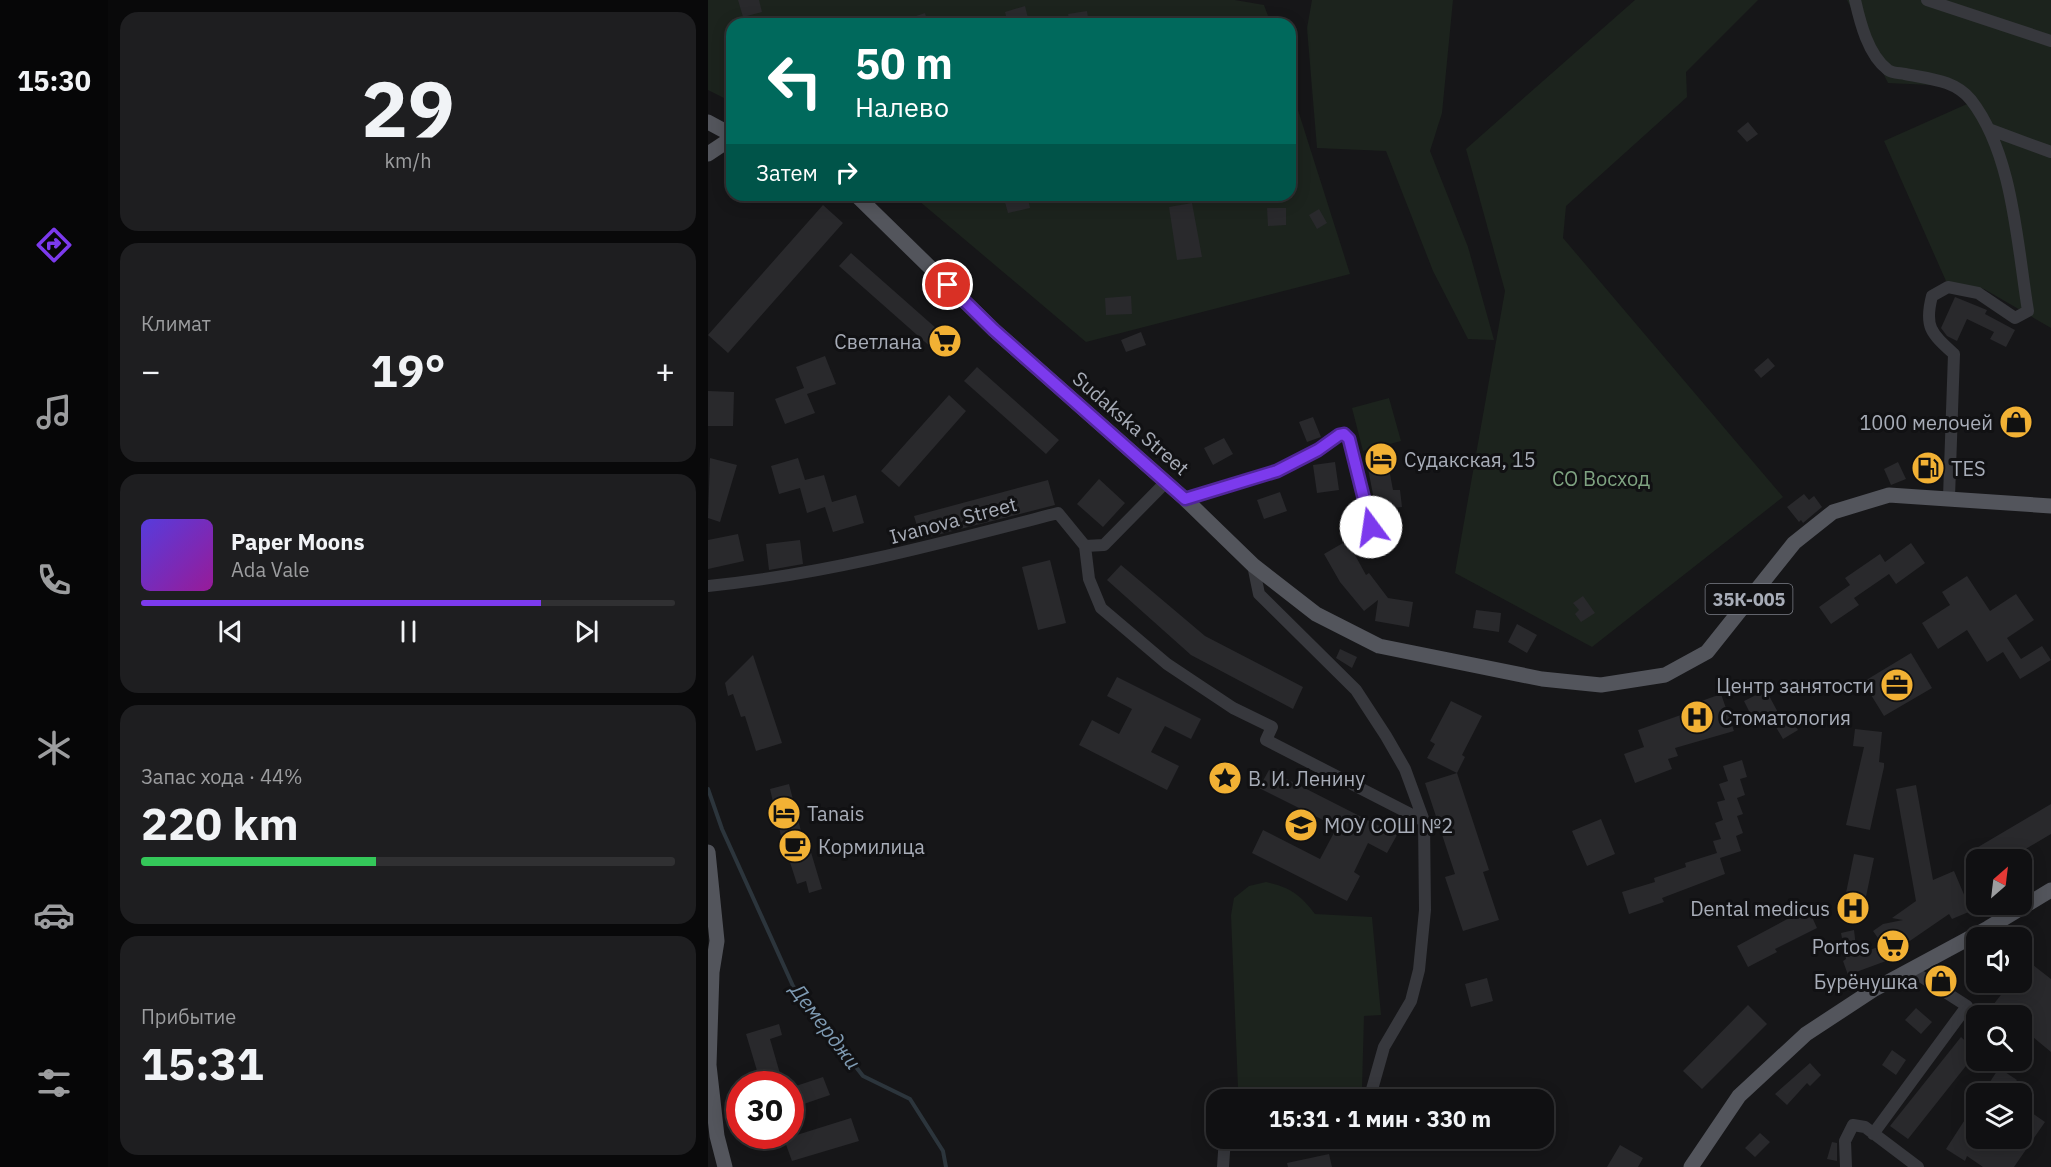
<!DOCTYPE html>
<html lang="ru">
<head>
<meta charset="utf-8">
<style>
	body { margin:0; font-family:"IBM Plex Sans",sans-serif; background:#1e1e20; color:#f1f3f6; height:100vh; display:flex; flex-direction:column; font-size:22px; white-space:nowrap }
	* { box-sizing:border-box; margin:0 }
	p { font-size:20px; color:#9c9d9f }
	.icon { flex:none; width:33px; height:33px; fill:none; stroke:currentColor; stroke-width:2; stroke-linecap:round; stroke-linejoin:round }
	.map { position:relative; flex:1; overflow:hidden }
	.details { display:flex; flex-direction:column; gap:12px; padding:12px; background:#09090a; width:600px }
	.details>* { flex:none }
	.hud { position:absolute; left:18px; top:18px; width:570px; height:183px; border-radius:18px; box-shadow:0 3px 15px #0003,0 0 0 2px #303032; background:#00695c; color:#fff; overflow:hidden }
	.needle { width:39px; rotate:28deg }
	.buttons { position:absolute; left:1258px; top:849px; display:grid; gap:12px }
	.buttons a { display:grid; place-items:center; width:66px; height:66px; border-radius:12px; background:#101012; box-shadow:0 3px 15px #0003,0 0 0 2px #303032; font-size:30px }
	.speed { position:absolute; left:18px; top:1071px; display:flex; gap:12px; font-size:30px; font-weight:700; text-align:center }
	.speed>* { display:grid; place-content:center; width:78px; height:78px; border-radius:50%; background:#101012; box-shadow:0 3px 15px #0003,0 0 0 2px #303032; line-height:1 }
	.speed .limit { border:9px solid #d22; background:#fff; color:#111 }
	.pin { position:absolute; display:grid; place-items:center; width:51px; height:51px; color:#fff; margin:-26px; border:3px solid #fff; border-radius:50%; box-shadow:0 2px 6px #0007 }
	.me { position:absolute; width:66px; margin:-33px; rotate:346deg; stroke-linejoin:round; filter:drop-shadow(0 0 4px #0008) }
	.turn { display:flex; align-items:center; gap:21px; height:126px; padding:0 30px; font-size:27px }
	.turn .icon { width:78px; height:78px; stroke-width:2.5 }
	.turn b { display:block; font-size:42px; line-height:51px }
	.then { display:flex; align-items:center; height:57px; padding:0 30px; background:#0003; gap:12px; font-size:22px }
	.big { font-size:45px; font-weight:700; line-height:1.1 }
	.details .widget { flex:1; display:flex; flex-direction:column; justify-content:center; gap:9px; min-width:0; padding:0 21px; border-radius:18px; background:#1e1e20 }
	.details .dial { align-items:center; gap:0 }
	.dial b { font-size:78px; line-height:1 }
	.song { display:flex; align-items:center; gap:18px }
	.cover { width:72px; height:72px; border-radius:9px; background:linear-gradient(135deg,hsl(250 70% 55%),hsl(300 70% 35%)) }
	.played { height:6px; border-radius:3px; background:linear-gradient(90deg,#7c3aed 75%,#303032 75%) }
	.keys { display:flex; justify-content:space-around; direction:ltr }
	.heat { display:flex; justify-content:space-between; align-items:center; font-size:33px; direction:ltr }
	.charge { height:9px; border-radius:4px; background:linear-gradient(90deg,#34c759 44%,#303032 0) }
	.trip { position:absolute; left:498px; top:1089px; width:348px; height:60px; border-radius:18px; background:#101012; box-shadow:0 3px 15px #0003,0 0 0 2px #303032; font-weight:700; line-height:60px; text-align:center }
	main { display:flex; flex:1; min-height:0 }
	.dock { display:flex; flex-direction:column; width:108px; justify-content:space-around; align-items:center; background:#060607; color:#9c9d9f }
	.dock .icon { width:42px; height:42px }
	.dock .active { color:#7c3aed }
	.dock b { font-size:27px; color:#f1f3f6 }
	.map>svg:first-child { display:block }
	.green { fill:#1c231d }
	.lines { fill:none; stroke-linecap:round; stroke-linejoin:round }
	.stream { stroke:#2c353c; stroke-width:4 }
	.building { fill:#29292c }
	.minor { stroke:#37383d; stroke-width:12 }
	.major { stroke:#53555c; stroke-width:15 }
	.route-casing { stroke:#51269a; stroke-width:15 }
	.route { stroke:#7c3aed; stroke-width:10 }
	.labels { text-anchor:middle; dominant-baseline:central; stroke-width:6; stroke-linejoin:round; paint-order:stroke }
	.shield { fill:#111113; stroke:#7b7e86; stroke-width:1.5 }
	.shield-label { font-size:18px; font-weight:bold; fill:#a8adb8 }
	.poi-label { font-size:20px; fill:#a8adb8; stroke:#111113; text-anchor:start }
	.street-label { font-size:20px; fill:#a8adb8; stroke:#111113 }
	.park-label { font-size:20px; fill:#7fa381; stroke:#111113 }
	.water-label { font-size:21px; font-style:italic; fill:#7f9bb3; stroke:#111113 }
</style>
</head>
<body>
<main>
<nav class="dock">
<b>15:30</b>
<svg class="icon active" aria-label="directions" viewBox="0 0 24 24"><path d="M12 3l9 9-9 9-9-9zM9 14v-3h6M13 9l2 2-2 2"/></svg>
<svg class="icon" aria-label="music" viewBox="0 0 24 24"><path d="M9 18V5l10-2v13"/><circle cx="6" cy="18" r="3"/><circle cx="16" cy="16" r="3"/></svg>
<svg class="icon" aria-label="phone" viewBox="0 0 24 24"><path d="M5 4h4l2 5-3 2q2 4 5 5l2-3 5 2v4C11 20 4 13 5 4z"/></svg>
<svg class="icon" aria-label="climate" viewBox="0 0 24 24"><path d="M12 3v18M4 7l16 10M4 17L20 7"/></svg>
<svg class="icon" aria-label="car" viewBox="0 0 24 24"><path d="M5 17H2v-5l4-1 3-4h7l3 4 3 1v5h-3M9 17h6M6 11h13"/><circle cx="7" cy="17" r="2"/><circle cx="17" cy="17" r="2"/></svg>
<svg class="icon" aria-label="filters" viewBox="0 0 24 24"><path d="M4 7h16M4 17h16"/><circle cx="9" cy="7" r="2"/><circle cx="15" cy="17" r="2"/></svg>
</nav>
<section class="details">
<div class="widget dial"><b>29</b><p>km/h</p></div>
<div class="widget"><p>Климат</p>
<div class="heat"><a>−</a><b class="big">19°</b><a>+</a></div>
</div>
<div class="widget">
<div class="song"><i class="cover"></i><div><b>Paper Moons</b><p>Ada Vale</p></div></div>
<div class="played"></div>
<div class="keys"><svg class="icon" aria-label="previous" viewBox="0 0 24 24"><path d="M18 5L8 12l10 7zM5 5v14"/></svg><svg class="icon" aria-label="pause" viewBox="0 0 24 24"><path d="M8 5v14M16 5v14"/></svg><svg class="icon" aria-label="next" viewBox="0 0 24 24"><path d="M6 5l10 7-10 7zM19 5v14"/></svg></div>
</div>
<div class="widget"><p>Запас хода · 44%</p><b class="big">220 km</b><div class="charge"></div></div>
<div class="widget"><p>Прибытие</p><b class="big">15:31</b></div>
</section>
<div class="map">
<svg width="1343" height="1167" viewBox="0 0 1343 1167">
	<rect width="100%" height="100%" fill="#161618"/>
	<!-- green -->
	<path class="green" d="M0 0H527L556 5 563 24H24V102L0 90Z
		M604 0H745L734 113 722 151 760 247 786 340 760 339 725 271 678 151 609 148 599 28Z
		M927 0H1050L978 72 979 97 858 206 855 238 1075 497 884 647 747 573 797 291 758 149Z
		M1139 0H1343V328L1276 289 1238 281 1176 141 1259 104 1244 86 1180 83Z
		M582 85 642 274 378 342 204 195H582Z
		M681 398 693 441 655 451 644 408Z
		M558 882C582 887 593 895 607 914L664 917 673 1015 656 1016 654 1088H530L523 915 526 898 541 886Z"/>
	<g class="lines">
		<!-- stream -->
		<path class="stream" d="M0 789 14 829 85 986 155 1076 202 1099 235 1151 238 1167"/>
	</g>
	<!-- building -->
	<path class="building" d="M30 0H51L54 12 35 17Z
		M317 6 320 18 300 24 297 12Z
		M379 11 381 24H362L360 14Z
		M217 13 220 24H191L190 22Z
		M1040 122 1050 134 1039 142 1029 131Z
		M295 195H319L322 208 300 213Z
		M484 203 494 257 469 260 461 207Z
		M115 205 135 223 20 353 0 335Z
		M559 208H578V225L560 226Z
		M611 209 619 223 609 229 601 215Z
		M143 253 246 344 234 357 131 266Z
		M423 296 424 314 398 315 397 298Z
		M1247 297 1279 310 1277 314 1307 330 1298 347 1282 339 1286 332 1259 319 1249 341 1239 336 1233 328Z
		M433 332 438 345 418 352 413 340Z
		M117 356 128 384 99 394 107 413 77 424 67 399 96 388 88 367Z
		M1060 358 1067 366 1053 378 1046 370Z
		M269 367 351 440 338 454 256 381Z
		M0 391 26 392 25 426H0Z
		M241 395 258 411 191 487 173 471Z
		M605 417 613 437 599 442 591 422Z
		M516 438 525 454 505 465 496 448Z
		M678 453 685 490H692L694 507 668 510 658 458Z
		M2 458 29 465 12 522 0 518Z
		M90 458 97 480 116 475 124 502 148 495 156 523 125 532 117 507 99 513 92 488 71 494 63 466Z
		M1225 458 1233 480 1219 484 1212 465Z
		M627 462 631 490 609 493 605 465Z
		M1190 462 1198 479 1183 485 1176 469Z
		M391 479 417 503 395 527 369 504Z
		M340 480 347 505 213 539 206 516Z
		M572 492 579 511 556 519 549 500Z
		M1096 494 1101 500 1106 496 1114 507 1095 523 1093 520 1091 522 1079 507Z
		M30 534 36 561 0 569V540Z
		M92 540 95 564 61 570 58 544Z
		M635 543 642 546 658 575 661 573 680 598 705 602 701 627 667 621 670 600 656 611 632 582 616 554Z
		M1203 543 1217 563 1188 584 1181 574 1146 598 1151 605 1123 624 1111 607 1142 585 1137 578 1172 554 1177 562Z
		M342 560 358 623 330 630 314 567Z
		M413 565 497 636 595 687 585 709 483 655 399 580Z
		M1259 576 1282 611 1308 594 1326 620 1299 638 1313 659 1334 646 1343 660 1312 679 1295 652 1279 662 1259 630 1230 649 1214 623 1242 605 1234 592Z
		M875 596 887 613 873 622 867 614 871 610 865 603Z
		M768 610 793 613 791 632 765 628Z
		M809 624 829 635 819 653 800 642Z
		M632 649 649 657 644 668 628 658Z
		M1203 653 1224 688 1176 716 1155 682Z
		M45 655 74 743 48 751 37 716 33 717 25 694 20 696 17 683Z
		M409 677 493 719 483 739 457 726 443 752 471 766 459 790 371 745 384 720 411 734 424 709 399 696Z
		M1058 690 1074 720 1082 716 1090 730 1075 739 1059 712 1045 719 1036 701Z
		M1013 694 1026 731 967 748 970 756 960 759 964 769 927 783 916 754 936 747 930 730 990 709 988 703Z
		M743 701 774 716 754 755 757 757 749 773 719 758 727 744 722 741Z
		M1147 729 1174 732 1171 762 1176 763V767L1162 830 1138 825 1156 747 1145 746Z
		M1034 760 1039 777 1032 779 1037 795 1029 798 1035 814 1029 816 1035 833 1028 836 1033 851 1012 858 1017 874 954 898 956 902 921 914 914 892 947 882 946 878 978 867 977 863 1009 853 1005 841 1013 839 1007 823 1015 820 1009 802 1017 800 1011 784 1020 781 1015 766Z
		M561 770 689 835 679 853 660 843 646 872 652 876 639 901 544 853 555 830 612 859 629 827 551 788Z
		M749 773 781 870 775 872 791 920 755 931 737 877 747 874 717 783Z
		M81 784 93 831 73 836 62 789Z
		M1208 785 1225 880 1246 871 1263 911 1244 919 1241 914 1177 958 1178 961 1140 975 1135 961 1138 959 1133 933 1146 930 1149 955 1175 945 1165 931 1175 924 1195 920 1184 918 1208 901 1188 789Z
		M1343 804V834L1299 860H1264L1260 853Z
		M893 819 907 854 879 866 864 831Z
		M102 849 114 889 101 893 98 881 89 884 80 856Z
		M1146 854 1166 858 1154 916 1138 893Z
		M1100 908 1109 928 1067 949 1069 952 1040 967 1029 946Z
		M1320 961 1343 979V1052L1314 1028V1016H1298L1285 1005 1303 982H1314V969Z
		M779 978 785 1001 763 1007 757 984Z
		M1040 1005 1059 1024 994 1089 975 1071Z
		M1208 1008 1224 1022 1213 1034 1197 1020Z
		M71 1024 74 1035 62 1039 75 1084H53L38 1034Z
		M1253 1037 1269 1052 1200 1139 1182 1126Z
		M1184 1050 1198 1060 1188 1075 1174 1065Z
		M1102 1063 1113 1075 1102 1086 1099 1083 1079 1105 1067 1094Z
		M1291 1068 1309 1080 1300 1094H1274Z
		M115 1077 122 1095 87 1107 82 1088Z
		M1269 1101V1138H1314V1106L1337 1122 1306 1167H1275L1259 1156 1257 1161 1238 1149Z
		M143 1118 151 1141 84 1161 76 1139Z
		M1052 1133 1062 1142 1047 1157 1037 1148Z
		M1124 1142 1129 1143V1161L1119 1159Z
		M912 1145 935 1158 930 1167H899Z
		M621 1154 624 1167H580L579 1163Z"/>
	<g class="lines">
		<!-- minor -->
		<path class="minor" d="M1147 0C1152 22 1160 55 1180 70 1184 73 1192 73 1197 74 1222 79 1247 80 1263 100 1305 154 1309 244 1320 311L1307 318 1270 293 1240 287 1224 296C1216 327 1223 333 1246 354L1241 497
			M1219 0 1343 41
			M1283 130 1343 152
			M477 499 569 471 611 450 631 435 636 434 641 439 668 549
			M377 546 381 579 393 608 459 664 525 708 564 727 558 740 716 821
			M545 565 551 594 648 690 678 736 697 769 716 821 717 910 711 970 703 1001 676 1047 661 1100
			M0 586C120 574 234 543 350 513L377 546 396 545 458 482
			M1165 1134 1259 1006 1203 970
			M630 1141 639 1138
			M515 1167 517 1138
			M1138 1167 1137 1141 1145 1125 1157 1127 1210 1167"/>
		<!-- major -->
		<path class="major" d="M0 122 24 135
			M0 154 24 138
			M148 195 286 330 477 499 545 565 608 614 671 646 834 679 893 685 957 675 999 652 1086 543 1125 512 1181 495 1343 506
			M0 852 9 941 4 972 1 1065 9 1136 17 1167
			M983 1167 1031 1096 1098 1034 1165 990 1280 928 1343 890"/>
	</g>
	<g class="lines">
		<defs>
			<path id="route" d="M240 285 286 330 477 499 569 471 610 450 631 435 636 434 641 439 663 527"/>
		</defs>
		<!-- route casing -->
		<use href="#route" class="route-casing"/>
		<!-- route -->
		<use href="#route" class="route"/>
	</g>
	<!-- icons -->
	<defs>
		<symbol id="supermarket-disc" viewBox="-11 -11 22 22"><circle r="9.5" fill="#f2b134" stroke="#111113"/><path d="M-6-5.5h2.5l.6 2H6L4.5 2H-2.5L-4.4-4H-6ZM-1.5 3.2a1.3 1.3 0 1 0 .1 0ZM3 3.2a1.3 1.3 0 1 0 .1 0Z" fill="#111"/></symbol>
		<symbol id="shop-disc" viewBox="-11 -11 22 22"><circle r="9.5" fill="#f2b134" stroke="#111113"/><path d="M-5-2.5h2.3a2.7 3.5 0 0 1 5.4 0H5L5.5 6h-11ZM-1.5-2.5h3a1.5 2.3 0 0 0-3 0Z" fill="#111"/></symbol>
		<symbol id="hotel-disc" viewBox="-11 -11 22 22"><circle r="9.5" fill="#f2b134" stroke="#111113"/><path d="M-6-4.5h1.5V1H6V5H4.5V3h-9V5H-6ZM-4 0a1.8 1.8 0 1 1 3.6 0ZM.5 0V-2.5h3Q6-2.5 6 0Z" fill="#111"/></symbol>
		<symbol id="fuel-disc" viewBox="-11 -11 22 22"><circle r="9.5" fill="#f2b134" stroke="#111113"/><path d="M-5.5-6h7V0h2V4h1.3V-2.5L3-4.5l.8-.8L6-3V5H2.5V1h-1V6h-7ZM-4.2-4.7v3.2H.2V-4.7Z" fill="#111"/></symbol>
		<symbol id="office-disc" viewBox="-11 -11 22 22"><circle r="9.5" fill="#f2b134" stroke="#111113"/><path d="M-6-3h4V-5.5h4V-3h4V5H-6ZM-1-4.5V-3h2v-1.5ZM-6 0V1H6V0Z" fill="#111"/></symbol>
		<symbol id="hospital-disc" viewBox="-11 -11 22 22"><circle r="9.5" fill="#f2b134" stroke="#111113"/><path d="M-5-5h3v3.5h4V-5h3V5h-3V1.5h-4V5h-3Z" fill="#111"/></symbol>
		<symbol id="sight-disc" viewBox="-11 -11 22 22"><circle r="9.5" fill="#f2b134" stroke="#111113"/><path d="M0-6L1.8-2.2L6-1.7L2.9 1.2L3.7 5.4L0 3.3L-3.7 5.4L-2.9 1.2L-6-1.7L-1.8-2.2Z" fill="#111"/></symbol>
		<symbol id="school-disc" viewBox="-11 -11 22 22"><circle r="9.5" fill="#f2b134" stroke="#111113"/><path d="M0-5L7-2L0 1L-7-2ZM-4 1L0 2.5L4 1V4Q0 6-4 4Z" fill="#111"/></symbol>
		<symbol id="cafe-disc" viewBox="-11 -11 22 22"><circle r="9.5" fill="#f2b134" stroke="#111113"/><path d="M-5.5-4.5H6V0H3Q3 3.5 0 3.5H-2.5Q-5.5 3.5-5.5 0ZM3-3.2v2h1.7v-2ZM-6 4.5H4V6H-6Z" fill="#111"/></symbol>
	</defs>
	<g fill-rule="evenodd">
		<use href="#supermarket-disc" x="218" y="322" width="38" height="38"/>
		<use href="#shop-disc" x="1289" y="403" width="38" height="38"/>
		<use href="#hotel-disc" x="654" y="440" width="38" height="38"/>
		<use href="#fuel-disc" x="1201" y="449" width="38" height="38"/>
		<use href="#office-disc" x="1170" y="666" width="38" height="38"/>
		<use href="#hospital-disc" x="970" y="698" width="38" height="38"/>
		<use href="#sight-disc" x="498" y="759" width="38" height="38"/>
		<use href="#hotel-disc" x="57" y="794" width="38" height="38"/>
		<use href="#school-disc" x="574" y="806" width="38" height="38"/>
		<use href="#cafe-disc" x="68" y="827" width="38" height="38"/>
		<use href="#hospital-disc" x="1126" y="889" width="38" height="38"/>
		<use href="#supermarket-disc" x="1166" y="927" width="38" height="38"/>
		<use href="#shop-disc" x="1214" y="962" width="38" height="38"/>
	</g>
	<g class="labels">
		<!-- shield labels -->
		<rect class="shield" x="997.5" y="584" width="87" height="30" rx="4.5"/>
		<g class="shield-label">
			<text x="1041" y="599">35К-005</text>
		</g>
		<!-- poi labels -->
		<g class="poi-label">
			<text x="214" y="341" text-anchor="end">Светлана</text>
			<text x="1285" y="422" text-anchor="end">1000 мелочей</text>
			<text x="696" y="459">Судакская, 15</text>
			<text x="1243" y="468">TES</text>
			<text x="1166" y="685" text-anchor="end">Центр занятости</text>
			<text x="1012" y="717">Стоматология</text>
			<text x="540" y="778">В. И. Ленину</text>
			<text x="99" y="813">Tanais</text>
			<text x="616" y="825">МОУ СОШ №2</text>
			<text x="110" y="846">Кормилица</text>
			<text x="1122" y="908" text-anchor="end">Dental medicus</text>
			<text x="1162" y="946" text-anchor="end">Portos</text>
			<text x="1210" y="981" text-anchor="end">Бурёнушка</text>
		</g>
		<!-- street labels -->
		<g class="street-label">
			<text transform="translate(423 423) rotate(41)">Sudakska Street</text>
			<text transform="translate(245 520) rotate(-15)">Ivanova Street</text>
		</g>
		<!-- park labels -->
		<g class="park-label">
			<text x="893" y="478">СО Восход</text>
		</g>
		<!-- water labels -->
		<g class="water-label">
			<text transform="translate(118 1026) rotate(53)">Демерджи</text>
		</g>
	</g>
</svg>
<div class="buttons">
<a><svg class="needle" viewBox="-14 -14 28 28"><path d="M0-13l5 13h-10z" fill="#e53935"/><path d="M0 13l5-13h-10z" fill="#9c9d9f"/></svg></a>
<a><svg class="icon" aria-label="sound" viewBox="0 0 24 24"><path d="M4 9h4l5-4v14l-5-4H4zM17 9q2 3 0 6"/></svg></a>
<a><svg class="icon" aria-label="search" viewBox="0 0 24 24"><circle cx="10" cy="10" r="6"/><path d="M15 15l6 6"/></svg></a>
<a><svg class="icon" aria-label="layers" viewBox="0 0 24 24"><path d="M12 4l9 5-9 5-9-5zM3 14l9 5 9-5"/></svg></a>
</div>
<div class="speed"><div class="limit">30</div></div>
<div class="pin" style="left:240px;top:285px;background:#d93025"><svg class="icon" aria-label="arrive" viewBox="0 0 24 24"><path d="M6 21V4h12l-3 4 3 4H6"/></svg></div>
<svg class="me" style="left:663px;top:527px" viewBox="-20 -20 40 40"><circle r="19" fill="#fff"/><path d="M0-13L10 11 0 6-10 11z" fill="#7c3aed"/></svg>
<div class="trip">15:31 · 1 мин · 330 m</div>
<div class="hud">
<div class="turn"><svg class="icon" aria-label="left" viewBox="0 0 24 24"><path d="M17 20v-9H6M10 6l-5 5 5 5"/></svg><div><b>50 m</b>Налево</div></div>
<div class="then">Затем<svg class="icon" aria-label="right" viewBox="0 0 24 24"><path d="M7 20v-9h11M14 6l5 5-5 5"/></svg></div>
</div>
</div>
</main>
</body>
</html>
